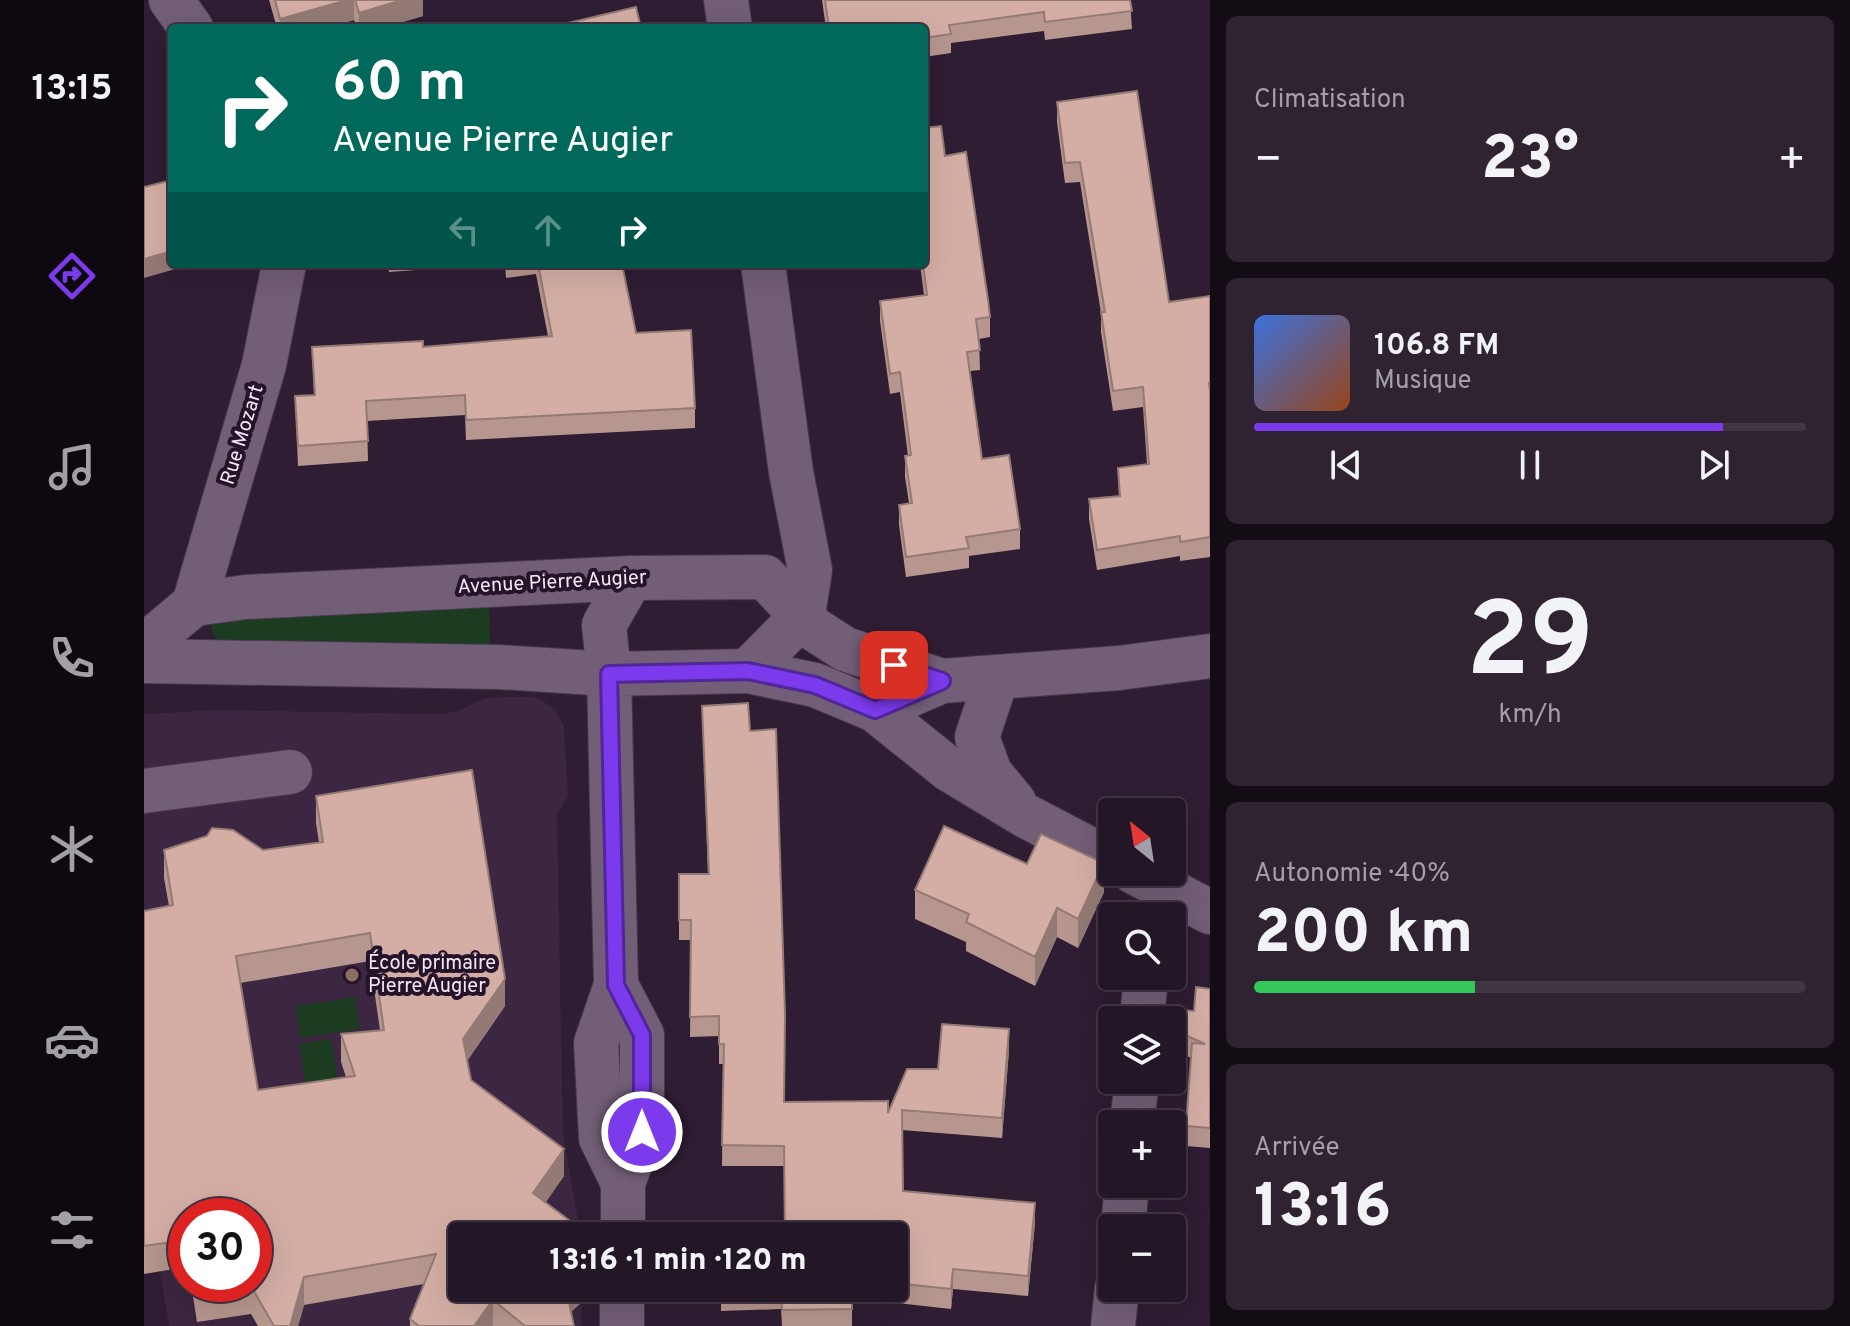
<!DOCTYPE html>
<html lang="fr">
<head>
<meta charset="utf-8">
<style>
	body { margin:0; font-family:Overpass,sans-serif; background:#2f2332; color:#f1f3f6; height:100vh; display:flex; flex-direction:column; font-size:30px; white-space:nowrap }
	* { box-sizing:border-box; margin:0 }
	p { font-size:26px; color:#a39fa7 }
	.icon { flex:none; width:44px; height:44px; fill:none; stroke:currentColor; stroke-width:2; stroke-linecap:round; stroke-linejoin:round }
	.map { position:relative; flex:1; overflow:hidden }
	.details { display:flex; flex-direction:column; gap:16px; padding:16px; background:#130c15; width:640px }
	.details>* { flex:none }
	.guide { position:absolute; left:24px; top:24px; width:760px; height:244px; border-radius:8px; box-shadow:0 8px 32px #0002,0 0 0 2px #403543; background:#00695c; color:#fff; overflow:hidden }
	.needle { width:52px; rotate:330deg }
	.controls { position:absolute; left:954px; top:798px; display:grid; gap:16px }
	.controls a { display:grid; place-items:center; width:88px; height:88px; border-radius:8px; background:#231626; box-shadow:0 8px 32px #0002,0 0 0 2px #403543; font-size:40px }
	.speed { position:absolute; left:24px; top:1198px; display:flex; gap:16px; font-size:40px; font-weight:700; text-align:center }
	.speed>* { display:grid; place-content:center; width:104px; height:104px; border-radius:50%; background:#231626; box-shadow:0 8px 32px #0002,0 0 0 2px #403543; line-height:1 }
	.speed .limit { border:12px solid #d22; background:#fff; color:#111 }
	.pin { position:absolute; display:grid; place-items:center; width:68px; height:68px; color:#fff; margin:-34px; border-radius:16px; box-shadow:0 4px 12px #0006 }
	.me { position:absolute; width:88px; margin:-44px; rotate:0deg; stroke-linejoin:round; filter:drop-shadow(0 0 6px #0008) }
	.turn { display:flex; align-items:center; gap:28px; height:168px; padding:0 32px; font-size:36px }
	.turn .icon { width:104px; height:104px; stroke-width:2.5 }
	.turn b { display:block; font-size:56px; line-height:68px }
	.lanes { display:flex; align-items:center; height:76px; padding:0 32px; background:#0003; justify-content:center; gap:40px; direction:ltr }
	.lanes .off { opacity:.35 }
	.big { font-size:60px; font-weight:800; line-height:1.1 }
	.details .card { flex:1; display:flex; flex-direction:column; justify-content:center; gap:12px; min-width:0; padding:0 28px; border-radius:12px; background:#2f2332 }
	.details .dial { align-items:center; gap:0 }
	.dial b { font-size:104px; line-height:1 }
	.song { display:flex; align-items:center; gap:24px }
	.cover { width:96px; height:96px; border-radius:12px; background:linear-gradient(135deg,hsl(220 70% 55%),hsl(20 70% 35%)) }
	.played { height:8px; border-radius:4px; background:linear-gradient(90deg,#7c3aed 85%,#403543 85%) }
	.keys { display:flex; justify-content:space-around; direction:ltr }
	.heat { display:flex; justify-content:space-between; align-items:center; font-size:44px; direction:ltr }
	.charge { height:12px; border-radius:6px; background:linear-gradient(90deg,#34c759 40%,#403543 0) }
	.trip { position:absolute; left:304px; top:1222px; width:460px; height:80px; border-radius:8px; background:#231626; box-shadow:0 8px 32px #0002,0 0 0 2px #403543; font-weight:800; line-height:80px; text-align:center }
	main { display:flex; flex:1; min-height:0 }
	.tab-bar { display:flex; flex-direction:column; width:144px; justify-content:space-around; align-items:center; background:#0e090f; color:#a39fa7 }
	.tab-bar .icon { width:56px; height:56px }
	.tab-bar .active { color:#7c3aed }
	.tab-bar b { font-size:36px; color:#f1f3f6 }
	.map>svg:first-child { display:block }
	.built { fill:#3c2641; fill-rule:evenodd }
	.green { fill:#1b3c21 }
	.lines { fill:none; stroke-linecap:round; stroke-linejoin:round }
	.minor-casing { stroke:#47384a; stroke-width:46 }
	.minor { stroke:#725e77; stroke-width:44 }
	.wall { fill:#b6968e; fill-rule:evenodd }
	.shaded-wall { fill:#947a74 }
	.building { fill:#d4aea5; stroke:#947a74; stroke-width:2; fill-rule:evenodd }
	.route-casing { stroke:#51269a; stroke-width:20 }
	.route { stroke:#7c3aed; stroke-width:14 }
	.education-dot { fill:#8d6e63; stroke:#251429; stroke-width:3 }
	.labels { text-anchor:middle; dominant-baseline:central; stroke-width:8; stroke-linejoin:round; paint-order:stroke }
	.street-label { font-size:20px; fill:#f2e6f5; stroke:#251429 }
	.poi-label { font-size:20px; fill:#f2e6f5; stroke:#251429; text-anchor:start }
</style>
</head>
<body>
<main>
<nav class="tab-bar">
<b>13:15</b>
<svg class="icon active" aria-label="directions" viewBox="0 0 24 24"><path d="M12 3l9 9-9 9-9-9zM9 14v-3h6M13 9l2 2-2 2"/></svg>
<svg class="icon" aria-label="music" viewBox="0 0 24 24"><path d="M9 18V5l10-2v13"/><circle cx="6" cy="18" r="3"/><circle cx="16" cy="16" r="3"/></svg>
<svg class="icon" aria-label="phone" viewBox="0 0 24 24"><path d="M5 4h4l2 5-3 2q2 4 5 5l2-3 5 2v4C11 20 4 13 5 4z"/></svg>
<svg class="icon" aria-label="climate" viewBox="0 0 24 24"><path d="M12 3v18M4 7l16 10M4 17L20 7"/></svg>
<svg class="icon" aria-label="car" viewBox="0 0 24 24"><path d="M5 17H2v-5l4-1 3-4h7l3 4 3 1v5h-3M9 17h6M6 11h13"/><circle cx="7" cy="17" r="2"/><circle cx="17" cy="17" r="2"/></svg>
<svg class="icon" aria-label="filters" viewBox="0 0 24 24"><path d="M4 7h16M4 17h16"/><circle cx="9" cy="7" r="2"/><circle cx="15" cy="17" r="2"/></svg>
</nav>
<div class="map">
<svg width="1066" height="1326" viewBox="0 0 1066 1326">
	<rect width="100%" height="100%" fill="#2f1d33"/>
	<!-- built -->
	<path class="built" d="M363 697H389L399 701 412 711 420 726 424 796 413 815 419 1135 437 1236H318V1288H438L437 1326H25L0 1178V714L74 710 297 714 315 711 341 698ZM42 1216H110V1284H42Z"/>
	<!-- green -->
	<path class="green" d="M345 601 346 645 75 644 67 629 70 621Z
		M211 997 216 1029 156 1038 152 1006Z
		M187 1039 197 1099 165 1103 155 1044Z"/>
	<g class="lines">
		<defs>
			<path id="minor" d="M27 0 47 28
				M582 0 586 28
				M50 604 120 365 140 264
				M0 646 50 604 102 597 487 578 621 577 670 629 701 649 798 681
				M0 661 355 667 465 674 604 671 671 685 731 710 798 681 975 668 1066 656
				M604 671 659 615 666 570 647 472 619 264
				M853 677 833 737 846 773 870 802
				M731 710 806 770 882 816 968 861
				M0 791 146 772
				M990 872 1066 912
				M472 985 498 1035V1132L479 1183V1236
				M998 1020 1002 976
				M988 1124 993 1080
				M479 1183 457 1138 452 1043 472 985 465 674 460 625 487 578
				M979 1228 983 1184
				M478 1288V1326
				M969 1326 973 1288"/>
		</defs>
		<!-- minor casing -->
		<use href="#minor" class="minor-casing"/>
		<!-- minor -->
		<use href="#minor" class="minor"/>
	</g>
	<!-- wall -->
	<path class="wall" d="M125 0H279V16L238 28H213L210 20 182 28H133Z
		M678 0H986L988 29 901 40 900 31 807 43V53L780 57V28H682Z
		M913 102 1025 302 1066 296V557L1036 561V556L953 570 945 519V499L975 497 974 468 1003 464 999 407 969 411 957 332V313L936 182 921 183 913 122Z
		M801 156 846 317V337L835 339 836 370 826 371 838 459 876 529V549L825 556V568L762 577 755 525V505L765 503 761 477V456H764L756 392 746 394 736 321V301L780 295 776 264H780Z
		M244 264H354L245 272Z
		M361 264H478L492 333 551 408V428L322 440 321 415 223 421 224 461 154 466 151 396 170 395 168 347H279L404 336 392 274 362 278Z
		M558 706 606 731 640 1102 744 1113 794 1069 865 1050 858 1138 758 1130 759 1191 891 1223 884 1296 809 1289 807 1309 708 1298V1326H638L637 1309 577 1311V1288H750V1236L640 1166H578L579 1064H575V1036L546 1037 547 940H535V874H564Z
		M172 796 361 1006 323 1061 327 1080 420 1176 401 1202 440 1288V1300L427 1312 430 1326H266V1319L280 1284 160 1305 154 1326H114L107 1314 53 1322 47 1284H110L42 1216V1267L0 1274V911L25 906 20 878V850H119L175 842 172 823ZM226 961 236 1030 197 1034V1062L202 1077 114 1090 96 983Z
		M883 864 960 892 934 948 913 937 891 986 822 951V942L771 919V890Z
		M1066 989V1148L1042 1146V1126L1047 1058 1028 1049V1020L1050 1011Z"/>
	<!-- shaded-wall -->
	<path class="shaded-wall" d="M203 0H210V20L182 28H136V19Z
		M258 0H279V16L238 28H215V13Z
		M28 251V264H49L0 278V259Z
		M960 863V892L934 948V919Z
		M913 908V937L891 986V957Z
		M361 979V1006L319 1067V1039Z
		M865 1029V1050L858 1138V1118Z
		M420 1149V1176L389 1221V1193Z
		M891 1203V1223L884 1296V1276Z
		M809 1269V1289L807 1309V1289Z
		M160 1277V1305L154 1326H146Z
		M422 1288H440V1300L422 1316Z
		M349 1300V1326H330Z"/>
	<!-- building -->
	<path class="building" d="M131 0H203L136 19Z
		M211 0H258L215 13Z
		M681 0H986L988 11 901 22 900 12 805 25 807 34 780 38V28H685Z
		M492 7 497 28H403Z
		M993 91 1025 302 1066 296V383H1065L1066 392V537L1036 542V536L953 550 945 499 976 496 974 468 1005 464 999 387 969 391 957 312H961L936 162 921 163 913 102Z
		M797 126 801 156 822 152 844 300 846 317 832 319 836 350 823 352 838 459 865 455 876 529 822 537 825 548 762 557 755 505 768 503 761 456 767 455 756 372 746 374 736 301 783 295 779 264H780V128Z
		M28 180V251L0 259V187Z
		M394 264H478L492 333 547 330 551 408 322 420 321 395 222 401 224 441 154 446 151 396 171 395 168 347 279 341V347L408 336Z
		M604 703 606 731 632 729 641 1015 640 1102 744 1101V1113L763 1069H794L798 1024 865 1029 858 1118 758 1110 759 1191 891 1203 884 1276 809 1269 807 1289 750 1283V1236H641L640 1146 578 1145 580 1044H575V1016L546 1017 547 920H535V874H565L558 706Z
		M328 770 361 979 319 1039 327 1080 420 1149 389 1193 433 1226 435 1236H318V1288H422L430 1326H381L349 1300 330 1326H275L266 1319 292 1254 160 1277 146 1326H130L107 1286 53 1294 51 1284H110V1216H42V1240L0 1246V911L29 905 20 850 63 836 68 828 89 830 119 850 179 842 172 796ZM226 933 240 1030 197 1034 211 1076 114 1090 92 956Z
		M800 826 883 864 897 834 960 863 934 919 913 908 891 957 822 922 825 914 771 890Z
		M1052 987 1066 989V1128L1042 1126 1048 1043 1061 1044 1028 1029V1020H1012L1021 1009 1050 1011Z
		M577 1288H708V1309L638 1310 637 1289 577 1291Z"/>
	<g class="lines">
		<defs>
			<path id="route" d="M498 1132V1035L472 985 465 674 604 671 671 685 731 710 798 681 750 665"/>
		</defs>
		<!-- route casing -->
		<use href="#route" class="route-casing"/>
		<!-- route -->
		<use href="#route" class="route"/>
	</g>
	<!-- markers -->
	<circle class="education-dot" cx="208" cy="975" r="8"/>
	<g class="labels">
		<!-- street labels -->
		<g class="street-label">
			<text transform="translate(99 435) rotate(-73)">Rue Mozart</text>
			<text transform="translate(408 583) rotate(-3)">Avenue Pierre Augier</text>
		</g>
		<!-- poi labels -->
		<g class="poi-label">
			<text x="224" y="964">École primaire<tspan x="224" dy="23">Pierre Augier</tspan></text>
		</g>
	</g>
</svg>
<div class="controls">
<a><svg class="needle" viewBox="-14 -14 28 28"><path d="M0-13l5 13h-10z" fill="#e53935"/><path d="M0 13l5-13h-10z" fill="#a39fa7"/></svg></a>
<a><svg class="icon" aria-label="search" viewBox="0 0 24 24"><circle cx="10" cy="10" r="6"/><path d="M15 15l6 6"/></svg></a>
<a><svg class="icon" aria-label="layers" viewBox="0 0 24 24"><path d="M12 4l9 5-9 5-9-5zM3 14l9 5 9-5"/></svg></a>
<a>+</a>
<a>−</a>
</div>
<div class="speed"><div class="limit">30</div></div>
<div class="pin" style="left:750px;top:665px;background:#d93025"><svg class="icon" aria-label="arrive" viewBox="0 0 24 24"><path d="M6 21V4h12l-3 4 3 4H6"/></svg></div>
<svg class="me" style="left:498px;top:1132px" viewBox="-20 -20 40 40"><circle r="17" fill="#7c3aed" stroke="#fff" stroke-width="3"/><path d="M0-11L8 9 0 5-8 9z" fill="#fff"/></svg>
<div class="trip">13:16 · 1 min · 120 m</div>
<div class="guide">
<div class="turn"><svg class="icon" aria-label="right" viewBox="0 0 24 24"><path d="M7 20v-9h11M14 6l5 5-5 5"/></svg><div><b>60 m</b>Avenue Pierre Augier</div></div>
<div class="lanes"><svg class="icon off" aria-label="left" viewBox="0 0 24 24"><path d="M17 20v-9H6M10 6l-5 5 5 5"/></svg><svg class="icon off" aria-label="ahead" viewBox="0 0 24 24"><path d="M12 20V5M6 11l6-6 6 6"/></svg><svg class="icon" aria-label="right" viewBox="0 0 24 24"><path d="M7 20v-9h11M14 6l5 5-5 5"/></svg></div>
</div>
</div>
<section class="details">
<div class="card"><p>Climatisation</p>
<div class="heat"><a>−</a><b class="big">23°</b><a>+</a></div>
</div>
<div class="card">
<div class="song"><i class="cover"></i><div><b>106.8 FM</b><p>Musique</p></div></div>
<div class="played"></div>
<div class="keys"><svg class="icon" aria-label="previous" viewBox="0 0 24 24"><path d="M18 5L8 12l10 7zM5 5v14"/></svg><svg class="icon" aria-label="pause" viewBox="0 0 24 24"><path d="M8 5v14M16 5v14"/></svg><svg class="icon" aria-label="next" viewBox="0 0 24 24"><path d="M6 5l10 7-10 7zM19 5v14"/></svg></div>
</div>
<div class="card dial"><b>29</b><p>km/h</p></div>
<div class="card"><p>Autonomie · 40%</p><b class="big">200 km</b><div class="charge"></div></div>
<div class="card"><p>Arrivée</p><b class="big">13:16</b></div>
</section>
</main>
</body>
</html>
